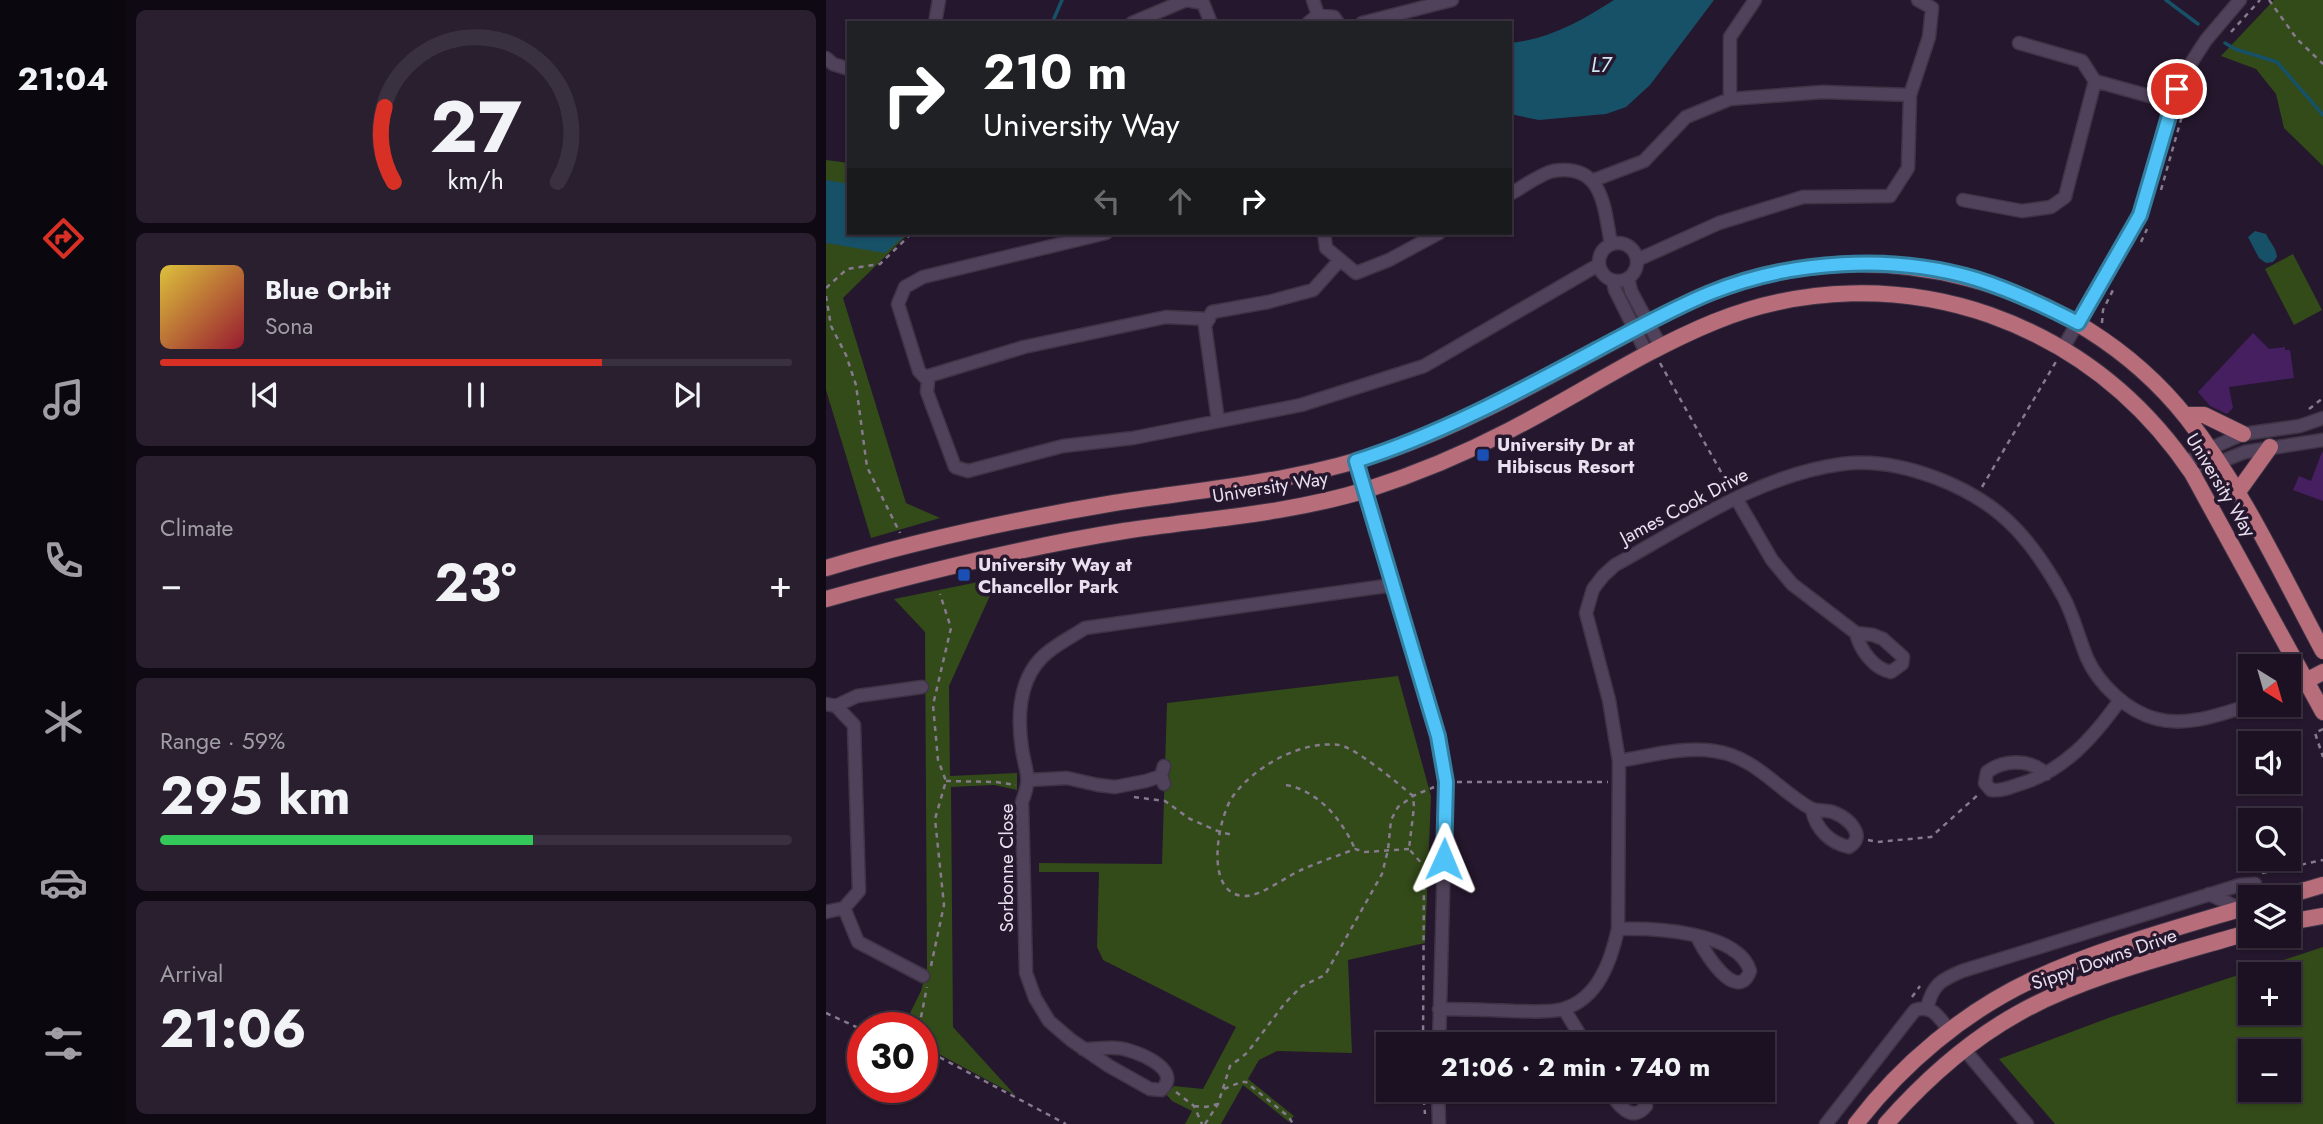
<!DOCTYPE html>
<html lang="en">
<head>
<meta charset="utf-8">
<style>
	body { margin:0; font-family:Jost,sans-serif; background:#291f2f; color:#f1f3f6; height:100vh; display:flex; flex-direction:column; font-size:26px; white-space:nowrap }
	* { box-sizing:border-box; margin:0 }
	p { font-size:23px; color:#a09da5 }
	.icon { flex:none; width:38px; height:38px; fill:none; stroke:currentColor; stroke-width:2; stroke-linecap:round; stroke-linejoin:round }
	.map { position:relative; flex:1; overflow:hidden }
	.details { display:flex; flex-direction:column; gap:10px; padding:10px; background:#0f0913; width:700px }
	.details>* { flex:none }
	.top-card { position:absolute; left:21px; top:21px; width:665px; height:214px; border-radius:0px; box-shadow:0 2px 5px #0004,0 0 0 2px #3a3140; background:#202124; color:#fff; overflow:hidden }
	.needle { width:46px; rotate:143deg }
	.buttons { position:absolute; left:1412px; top:654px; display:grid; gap:14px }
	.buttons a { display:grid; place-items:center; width:63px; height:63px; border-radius:0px; background:#1c1122; box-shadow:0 2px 5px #0004,0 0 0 2px #3a3140; font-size:35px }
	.speed { position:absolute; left:21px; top:1012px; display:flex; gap:14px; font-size:35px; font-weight:700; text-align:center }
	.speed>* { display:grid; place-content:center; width:91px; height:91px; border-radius:50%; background:#1c1122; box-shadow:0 2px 5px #0004,0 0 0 2px #3a3140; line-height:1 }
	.speed .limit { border:10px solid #d22; background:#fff; color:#111 }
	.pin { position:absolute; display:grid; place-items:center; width:60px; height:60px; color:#fff; margin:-30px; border:4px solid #fff; border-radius:50%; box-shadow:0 2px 7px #0007 }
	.me { position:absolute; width:77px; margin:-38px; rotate:1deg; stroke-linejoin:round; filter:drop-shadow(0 0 5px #0008) }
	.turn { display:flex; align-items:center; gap:24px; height:147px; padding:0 21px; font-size:32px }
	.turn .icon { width:91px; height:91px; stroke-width:2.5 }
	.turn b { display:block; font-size:49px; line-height:60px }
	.lanes { display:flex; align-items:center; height:66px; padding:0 21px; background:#0003; justify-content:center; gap:35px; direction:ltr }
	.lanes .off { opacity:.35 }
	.big { font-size:52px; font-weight:700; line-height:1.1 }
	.details .tile { flex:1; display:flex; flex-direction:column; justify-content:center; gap:10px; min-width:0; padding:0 24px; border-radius:10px; background:#291f2f }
	.details .dial { align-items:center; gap:0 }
	.dial svg { height:182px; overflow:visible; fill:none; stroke:#3a3140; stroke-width:7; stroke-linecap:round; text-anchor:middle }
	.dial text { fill:#f1f3f6; stroke:none }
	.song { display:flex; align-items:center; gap:21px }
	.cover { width:84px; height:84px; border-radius:10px; background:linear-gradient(135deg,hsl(50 70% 55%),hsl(350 70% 35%)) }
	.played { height:7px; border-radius:4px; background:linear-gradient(90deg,#d93025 70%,#3a3140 70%) }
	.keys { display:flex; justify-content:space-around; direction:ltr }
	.heat { display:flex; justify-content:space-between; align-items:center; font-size:38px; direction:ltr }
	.charge { height:10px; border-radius:5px; background:linear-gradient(90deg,#34c759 59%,#3a3140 0) }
	.trip { position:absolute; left:550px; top:1032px; width:399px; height:70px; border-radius:0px; background:#1c1122; box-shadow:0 2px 5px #0004,0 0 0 2px #3a3140; font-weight:700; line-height:70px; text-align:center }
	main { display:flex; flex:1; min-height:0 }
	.dock { display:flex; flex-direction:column; width:126px; justify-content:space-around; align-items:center; background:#0b070e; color:#a09da5 }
	.dock .icon { width:49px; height:49px }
	.dock .current { color:#d93025 }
	.dock b { font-size:32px; color:#f1f3f6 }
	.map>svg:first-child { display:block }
	.green { fill:#334a19; fill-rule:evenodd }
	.water { fill:#175167 }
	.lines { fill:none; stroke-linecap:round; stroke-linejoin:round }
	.stream { stroke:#175167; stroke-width:3.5 }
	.building { fill:#451f60 }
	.minor-casing { stroke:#3e3445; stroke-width:15 }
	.major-casing { stroke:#3e3445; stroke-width:18 }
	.path { stroke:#867b8e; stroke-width:2.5; stroke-dasharray:5 5; stroke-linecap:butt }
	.minor { stroke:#51425b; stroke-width:12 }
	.major { stroke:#b86d7b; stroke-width:16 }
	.route-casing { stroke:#337fa1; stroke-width:18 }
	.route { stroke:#4fc3f7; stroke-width:12 }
	.transit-dot { fill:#1a4fb4; stroke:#25172d; stroke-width:2.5 }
	.labels { text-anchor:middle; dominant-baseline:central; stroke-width:7; stroke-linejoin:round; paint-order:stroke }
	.poi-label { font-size:19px; font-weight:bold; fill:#e8e0ef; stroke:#25172d; text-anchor:start }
	.street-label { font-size:19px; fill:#e8e0ef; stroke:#25172d }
	.water-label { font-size:21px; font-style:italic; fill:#d0e7f2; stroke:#25172d }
</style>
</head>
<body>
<main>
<nav class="dock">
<b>21:04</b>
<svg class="icon current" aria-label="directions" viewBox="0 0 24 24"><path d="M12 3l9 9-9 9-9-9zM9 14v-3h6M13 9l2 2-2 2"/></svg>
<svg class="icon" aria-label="music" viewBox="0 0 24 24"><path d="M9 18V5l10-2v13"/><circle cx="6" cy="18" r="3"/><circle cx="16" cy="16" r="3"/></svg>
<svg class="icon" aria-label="phone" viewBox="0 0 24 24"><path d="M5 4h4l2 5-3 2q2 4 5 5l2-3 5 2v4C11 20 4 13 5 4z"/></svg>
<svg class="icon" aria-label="climate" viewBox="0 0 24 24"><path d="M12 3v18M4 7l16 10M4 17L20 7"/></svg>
<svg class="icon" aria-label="car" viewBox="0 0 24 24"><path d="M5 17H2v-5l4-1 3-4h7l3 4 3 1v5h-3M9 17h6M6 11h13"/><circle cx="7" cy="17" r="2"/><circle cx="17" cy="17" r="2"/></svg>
<svg class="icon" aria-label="filters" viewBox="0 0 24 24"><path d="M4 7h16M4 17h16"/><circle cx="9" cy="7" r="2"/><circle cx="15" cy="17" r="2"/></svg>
</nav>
<section class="details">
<div class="tile dial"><svg viewBox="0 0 100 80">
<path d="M14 69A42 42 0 1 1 86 69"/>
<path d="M14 69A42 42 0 0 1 10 36" stroke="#d93025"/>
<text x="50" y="56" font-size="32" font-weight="700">27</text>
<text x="50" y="72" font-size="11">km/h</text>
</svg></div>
<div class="tile">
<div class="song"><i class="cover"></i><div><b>Blue Orbit</b><p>Sona</p></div></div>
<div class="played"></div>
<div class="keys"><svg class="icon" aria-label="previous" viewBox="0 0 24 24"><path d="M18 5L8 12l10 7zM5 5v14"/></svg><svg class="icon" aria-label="pause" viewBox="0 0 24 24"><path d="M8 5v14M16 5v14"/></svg><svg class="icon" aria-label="next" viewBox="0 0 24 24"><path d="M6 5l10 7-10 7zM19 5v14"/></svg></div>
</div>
<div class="tile"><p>Climate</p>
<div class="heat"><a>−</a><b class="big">23°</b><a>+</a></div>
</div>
<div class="tile"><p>Range · 59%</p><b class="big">295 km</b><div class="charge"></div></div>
<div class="tile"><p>Arrival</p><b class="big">21:06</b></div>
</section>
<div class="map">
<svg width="1497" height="1124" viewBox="0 0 1497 1124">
	<rect width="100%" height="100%" fill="#25172d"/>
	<!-- green -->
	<path class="green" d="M1448 0H1497V166L1458 128 1450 94 1430 69 1395 56Z
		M0 160 23 163V233H83L17 298 80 503 114 518 45 538 0 390Z
		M1467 254 1496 310 1468 325 1439 269Z
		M172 578 123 686 124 776 191 773V790L168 785 125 787 127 1027 189 1095 96 1045V1027H77L95 991 101 968 99 632 68 599Z
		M572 676 605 796 599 943 522 960 526 1053 451 1051 433 1060 422 1079 468 1116 463 1122 417 1085 395 1124H359L366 1111 346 1101 340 1094 348 1086 377 1089 410 1027 277 960 271 947 273 872H213V863L336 864 341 703Z
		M1497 947V1124H1229L1173 1059 1285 1017ZM1424 975H1463V1013H1424ZM1424 1052H1463V1090H1424Z"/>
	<!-- water -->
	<path class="water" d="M788 0H888L824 85 800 107 780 114 713 120 684 114V43C724 39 755 21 788 0Z
		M0 180 23 184V233H82L59 253 0 243Z
		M1429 231 1440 234C1444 243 1450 247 1451 257L1447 262 1440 263 1433 258 1422 237Z"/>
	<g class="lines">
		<!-- stream -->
		<path class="stream" d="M1340 0 1372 24
			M226 23 236 0
			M1399 43 1409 49 1451 62 1497 115"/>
	</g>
	<!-- building -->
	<path class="building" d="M1427 333 1443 349 1459 347V350H1464L1468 378 1403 387 1407 408 1401 414 1384 406 1372 392Z
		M1496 452 1497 453V501L1467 490 1473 476 1485 481Z"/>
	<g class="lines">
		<defs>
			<path id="minor" d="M487 0 492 15
				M109 23 113 0
				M306 23 360 0 377 3 385 23
				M482 23 492 15 508 17 512 23
				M536 23 626 0
				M1193 43 1256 61 1269 81
				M0 58 7 64 23 69
				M904 99 997 92 1084 95
				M768 180 818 161 860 117 904 99V37L929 0
				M684 194C697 187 714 174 727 171 778 163 778 208 785 244
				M1137 200 1196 211 1225 207 1239 197 1269 81 1345 102
				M280 233 97 277 79 287 72 304 93 371 102 381 101 392 129 467 142 471 237 446 307 438 475 405 598 366 772 265
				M498 233 500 248 530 273 563 260 613 233
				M773 262a19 19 0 1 1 38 0a19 19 0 1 1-38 0Z
				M811 260 893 223 977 197 1064 196 1082 168 1084 95 1103 37 1106 8 1092 0
				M802 278 805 291 835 347
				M787 281 789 290 821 354
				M1237 348 1314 215 1345 102 1358 74 1380 40 1414 0
				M99 377 198 347 340 317 383 319
				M392 421 379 326 386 312 442 302 487 290 514 260
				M530 461 612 736 620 782 613 1045
				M1359 462 1383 449 1417 434 1474 426 1497 418
				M1366 473 1419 452 1497 440
				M910 498 946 560 966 584 1030 633 1047 635 1057 639 1077 657 1076 664 1065 672C1048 669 1034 650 1030 633
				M1463 690 1480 681
				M0 704 10 706 31 696 96 687
				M793 761C823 756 858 746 888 751 928 756 951 789 984 808 991 812 1001 809 1009 813 1023 819 1041 836 1023 847 1004 843 990 829 986 810
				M338 766 335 776 338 784
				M1220 774C1205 759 1178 759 1161 772L1159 783 1165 790C1175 791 1182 788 1191 785 1237 772 1267 738 1294 700
				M203 780 241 778 272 785 289 787 320 781 335 776
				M1383 894 1415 909
				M18 908 32 942 97 976
				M0 912 18 908 33 891 28 725 10 706
				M792 929C827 928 912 931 924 971 911 1006 876 949 871 936
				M1101 1008C1107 984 1115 980 1136 971L1414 885 1429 884
				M613 1009C638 1009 663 1010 688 1011 704 1011 721 1013 737 1009 772 999 785 961 792 929L793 761 783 700 760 613 767 589 777 576 789 565C860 526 933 475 1016 464 1073 456 1151 487 1190 529 1209 549 1225 574 1238 598 1248 617 1253 639 1261 658 1273 685 1302 712 1331 719 1362 727 1395 714 1424 705
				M738 1009 760 1045
				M257 1049C268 1049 280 1047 291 1048 307 1049 359 1069 335 1090L324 1089 283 1066 245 1040 223 1021 209 998 200 973 196 802C206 776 200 775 196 749 191 715 193 675 222 652 233 643 247 636 259 628L567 585
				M1138 1049 1201 1124
				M612 1090 613 1124
				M783 1090C791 1104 806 1124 820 1106L813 1090
				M1000 1124 1089 1010C1107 1004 1113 1018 1124 1031"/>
			<path id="major" d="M1359 415H1378L1417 434
				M1411 493 1444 447
				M0 568C94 540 192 519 288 503 380 489 473 482 561 451 641 423 714 381 788 341 819 325 849 307 881 294 1045 225 1251 279 1361 418 1416 488 1455 573 1497 651
				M0 599C98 572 197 547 298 531 378 519 462 514 540 490 590 474 638 454 684 430 752 395 817 351 888 322 976 286 1075 284 1164 315 1248 345 1316 399 1366 473L1497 712
				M1480 681 1497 672
				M1453 898 1497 885
				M1463 922 1497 916
				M1030 1124C1076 1064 1138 1012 1206 980 1272 949 1354 927 1424 906
				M1060 1124C1098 1081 1141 1042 1191 1014 1257 976 1351 954 1424 932"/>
		</defs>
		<!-- minor casing -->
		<use href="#minor" class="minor-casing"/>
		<!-- major casing -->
		<use href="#major" class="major-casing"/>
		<!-- path -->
		<path class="path" d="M1443 0 1471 39 1497 64
			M1405 32 1434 0
			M1335 190 1358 109
			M1315 242 1321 229
			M0 288 21 269 54 264 86 233
			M0 296 5 326 20 355 30 385 41 467 74 533
			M1276 323 1277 310 1287 290
			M834 363 904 488
			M1483 409 1497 398
			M1156 487 1231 360
			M1497 729 1489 733 1497 757
			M120 781 170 782 190 785
			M631 782H782
			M460 785C493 791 516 820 529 849
			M308 797 339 801 364 819 394 832 407 835
			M1042 840 1051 842 1105 837 1154 793
			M583 849 539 852 529 849C511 856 493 862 475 870 460 877 433 897 418 896 377 894 392 817 407 796 429 766 476 740 513 745 529 747 574 785 587 796L588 807 583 849 598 866 597 1045
			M1436 873 1497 860
			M105 966 118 905 109 819 120 781 112 760 107 705 125 628 114 594
			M1086 997 1094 986
			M0 1013 37 1030
			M93 1027 101 987
			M96 1048 240 1124
			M398 1089 415 1082H420L463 1117 467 1124
			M597 1090 599 1114
			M350 1092 368 1106 376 1124
			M368 1106 380 1107 392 1104
			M379 1124 392 1104 404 1066 421 1053 459 1003 476 986 499 975 556 874 562 850 565 820 572 807 587 796 608 787"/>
		<!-- minor -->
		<use href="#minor" class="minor"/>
		<!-- major -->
		<use href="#major" class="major"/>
	</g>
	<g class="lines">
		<defs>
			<path id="route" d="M618 859 620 782 612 736 530 461C615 434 692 392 770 350 808 330 845 309 884 293 965 260 1066 254 1150 279 1185 290 1219 306 1252 323L1314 215 1351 89"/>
		</defs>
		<!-- route casing -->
		<use href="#route" class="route-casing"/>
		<!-- route -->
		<use href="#route" class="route"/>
	</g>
	<!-- markers -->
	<g class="transit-dot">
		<rect x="650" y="448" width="14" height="14" rx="3.5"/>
		<rect x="131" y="568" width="14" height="14" rx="3.5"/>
	</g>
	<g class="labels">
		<!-- poi labels -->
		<g class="poi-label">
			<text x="671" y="444">University Dr at<tspan x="671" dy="22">Hibiscus Resort</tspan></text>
			<text x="152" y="564">University Way at<tspan x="152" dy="22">Chancellor Park</tspan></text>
		</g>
		<!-- street labels -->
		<g class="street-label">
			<text transform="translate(1395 485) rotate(59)">University Way</text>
			<text transform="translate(444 487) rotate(-9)">University Way</text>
			<text transform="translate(858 506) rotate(-28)">James Cook Drive</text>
			<text transform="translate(180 868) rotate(-90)">Sorbonne Close</text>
			<text transform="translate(1278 959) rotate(-19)">Sippy Downs Drive</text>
		</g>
		<!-- water labels -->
		<g class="water-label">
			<text x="775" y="65">L7</text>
		</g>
	</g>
</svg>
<div class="buttons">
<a><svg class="needle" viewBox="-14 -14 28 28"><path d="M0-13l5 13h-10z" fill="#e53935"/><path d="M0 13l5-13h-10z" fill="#a09da5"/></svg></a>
<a><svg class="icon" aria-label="sound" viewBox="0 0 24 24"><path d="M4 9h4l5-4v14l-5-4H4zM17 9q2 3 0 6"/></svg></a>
<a><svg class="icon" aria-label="search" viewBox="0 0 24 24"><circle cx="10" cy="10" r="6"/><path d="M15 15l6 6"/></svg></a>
<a><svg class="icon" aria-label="layers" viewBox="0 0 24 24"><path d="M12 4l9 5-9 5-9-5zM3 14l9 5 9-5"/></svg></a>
<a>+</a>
<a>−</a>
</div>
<div class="speed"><div class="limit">30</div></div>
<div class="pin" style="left:1351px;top:89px;background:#d93025"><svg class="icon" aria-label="arrive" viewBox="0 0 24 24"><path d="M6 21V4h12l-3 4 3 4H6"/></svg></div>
<svg class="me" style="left:618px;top:859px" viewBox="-20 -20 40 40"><path d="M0-17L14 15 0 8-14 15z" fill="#4fc3f7" stroke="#fff" stroke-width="4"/></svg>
<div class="trip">21:06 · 2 min · 740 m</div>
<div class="top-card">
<div class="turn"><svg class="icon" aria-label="right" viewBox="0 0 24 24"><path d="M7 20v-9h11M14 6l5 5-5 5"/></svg><div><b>210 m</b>University Way</div></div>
<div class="lanes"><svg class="icon off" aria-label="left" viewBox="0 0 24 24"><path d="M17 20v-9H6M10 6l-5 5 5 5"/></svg><svg class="icon off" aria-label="ahead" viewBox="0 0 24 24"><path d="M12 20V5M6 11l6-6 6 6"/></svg><svg class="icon" aria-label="right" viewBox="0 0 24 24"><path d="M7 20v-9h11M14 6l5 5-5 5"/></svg></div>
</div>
</div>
</main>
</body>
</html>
